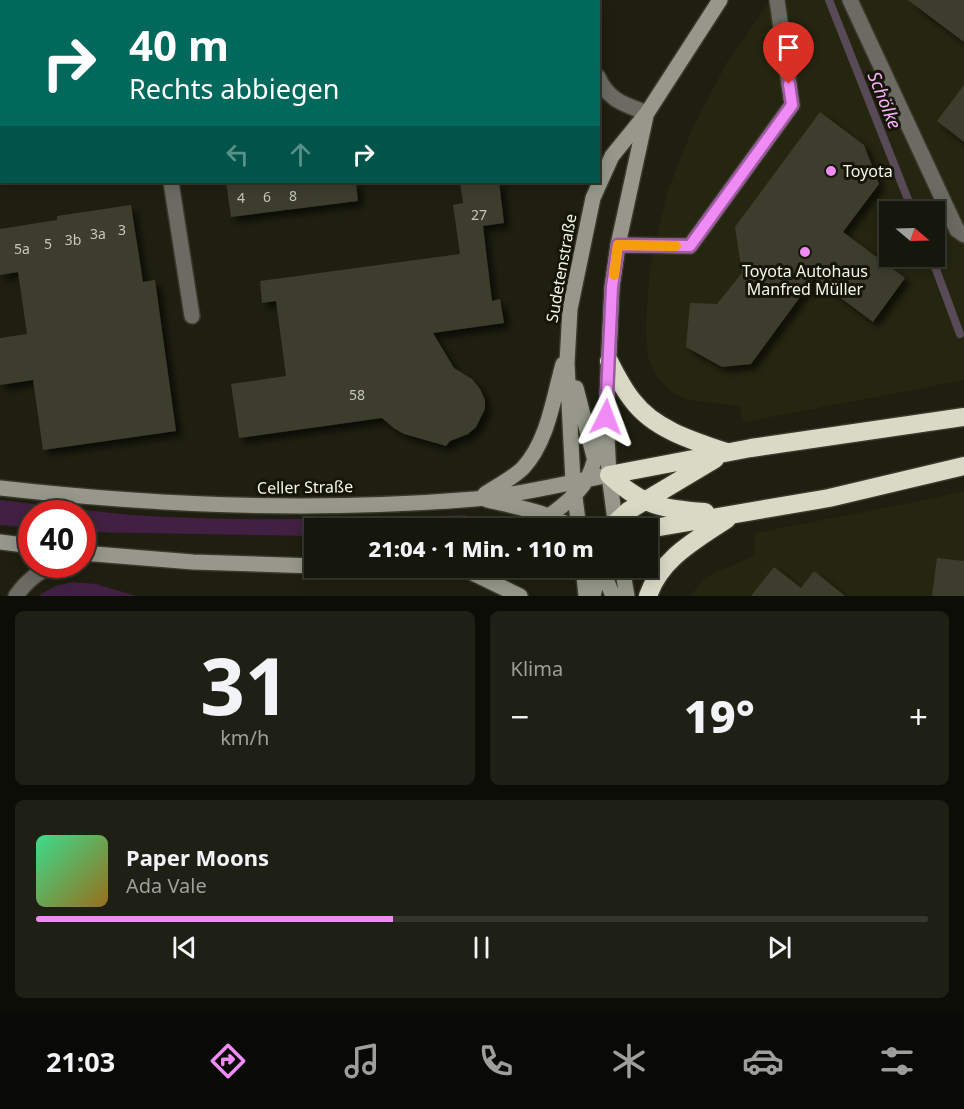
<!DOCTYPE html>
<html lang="de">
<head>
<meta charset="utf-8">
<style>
	body { margin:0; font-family:"Noto Sans",sans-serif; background:#1f2015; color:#f1f3f6; height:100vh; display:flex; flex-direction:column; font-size:22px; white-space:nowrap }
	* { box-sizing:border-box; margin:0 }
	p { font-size:20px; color:#9e9f9d }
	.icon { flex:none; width:33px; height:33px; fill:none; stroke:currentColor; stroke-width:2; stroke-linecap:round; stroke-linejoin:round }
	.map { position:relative; height:596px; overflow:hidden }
	.drawer { display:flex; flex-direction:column; gap:15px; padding:15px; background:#0c0d07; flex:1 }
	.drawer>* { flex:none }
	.top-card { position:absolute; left:0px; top:0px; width:600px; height:183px; box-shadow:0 3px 15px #0003,0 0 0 2px #35362d; background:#00695c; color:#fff; overflow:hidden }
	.needle { width:39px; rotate:109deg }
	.controls { position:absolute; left:879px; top:201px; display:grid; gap:12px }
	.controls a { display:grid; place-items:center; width:66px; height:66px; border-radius:0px; background:#16170c; box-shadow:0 3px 15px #0003,0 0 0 2px #35362d; font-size:30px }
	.speed { position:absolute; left:18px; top:500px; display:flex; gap:12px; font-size:30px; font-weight:700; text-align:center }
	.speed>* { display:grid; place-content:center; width:78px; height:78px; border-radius:50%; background:#16170c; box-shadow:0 3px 15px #0003,0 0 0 2px #35362d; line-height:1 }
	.speed .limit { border:9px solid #d22; background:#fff; color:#111 }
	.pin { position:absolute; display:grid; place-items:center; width:51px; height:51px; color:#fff; margin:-62px -26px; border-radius:50% 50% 50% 0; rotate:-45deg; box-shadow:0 0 6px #0007 }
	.pin .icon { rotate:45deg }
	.me { position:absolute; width:66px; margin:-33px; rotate:3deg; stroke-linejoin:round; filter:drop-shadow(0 0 4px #0008) }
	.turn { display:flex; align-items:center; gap:21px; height:126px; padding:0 30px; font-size:27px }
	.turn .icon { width:78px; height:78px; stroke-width:2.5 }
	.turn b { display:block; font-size:42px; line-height:51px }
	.lanes { display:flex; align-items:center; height:57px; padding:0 30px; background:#0003; justify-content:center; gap:30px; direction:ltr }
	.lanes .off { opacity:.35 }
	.big { font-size:45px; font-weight:800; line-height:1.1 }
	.drawer .card { flex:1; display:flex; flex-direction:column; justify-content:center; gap:9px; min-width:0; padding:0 21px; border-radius:9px; background:#1f2015 }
	.drawer .dial { align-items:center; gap:0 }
	.dial b { font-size:78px; line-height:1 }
	.song { display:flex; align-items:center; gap:18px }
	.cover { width:72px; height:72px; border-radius:9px; background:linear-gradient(135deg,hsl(150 70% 55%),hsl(40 70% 35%)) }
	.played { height:6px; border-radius:3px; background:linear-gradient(90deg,#f08bf5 40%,#35362d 40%) }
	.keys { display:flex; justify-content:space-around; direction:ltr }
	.heat { display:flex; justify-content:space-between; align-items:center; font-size:33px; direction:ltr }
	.drawer .tiles { flex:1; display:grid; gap:15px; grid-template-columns:1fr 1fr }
	.card:last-child { grid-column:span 2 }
	.trip { position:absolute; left:304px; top:518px; width:354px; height:60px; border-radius:0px; background:#16170c; box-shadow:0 3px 15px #0003,0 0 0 2px #35362d; font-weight:800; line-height:60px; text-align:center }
	.menu { display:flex; height:96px; justify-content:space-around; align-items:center; background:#090905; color:#9e9f9d }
	.menu .icon { width:42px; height:42px }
	.menu .active { color:#f08bf5 }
	.menu b { font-size:27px; color:#f1f3f6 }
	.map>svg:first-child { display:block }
	.built { fill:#252610; fill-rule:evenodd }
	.green { fill:#422043 }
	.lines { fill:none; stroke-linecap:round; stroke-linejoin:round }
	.stream { stroke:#594a58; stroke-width:8 }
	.building { fill:#3c3d2d; filter:url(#shadow) }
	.lane-casing { stroke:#38392a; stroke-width:18 }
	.street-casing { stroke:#38392a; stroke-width:18 }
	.secondary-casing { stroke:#38392a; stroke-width:18 }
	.highway-casing { stroke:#38392a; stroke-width:21 }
	.lane { stroke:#6b6b64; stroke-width:15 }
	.street { stroke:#6b6b64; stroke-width:15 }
	.secondary { stroke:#97988b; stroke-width:15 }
	.highway { stroke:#d8dac6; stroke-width:18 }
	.route-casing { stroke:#9c5a9f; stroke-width:15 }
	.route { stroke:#f08bf5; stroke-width:10 }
	.slow { stroke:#f59e0b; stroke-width:10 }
	.poi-dot { fill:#f08bf5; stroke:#151608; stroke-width:2 }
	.labels { text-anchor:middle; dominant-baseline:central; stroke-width:6; stroke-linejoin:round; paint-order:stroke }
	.number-label { font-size:14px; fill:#c6c7bc }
	.poi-label { font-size:16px; fill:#f4f5eb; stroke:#151608; text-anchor:start }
	.street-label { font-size:16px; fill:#f4f5eb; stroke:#151608 }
	.water-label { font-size:18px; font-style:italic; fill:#fbb3fe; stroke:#151608 }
</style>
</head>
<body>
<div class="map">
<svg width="964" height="596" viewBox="0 0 964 596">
	<defs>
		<filter id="shadow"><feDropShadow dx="5.5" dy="5.5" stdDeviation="3" flood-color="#0009"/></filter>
	</defs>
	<rect width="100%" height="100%" fill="#1e1f10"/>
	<!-- built -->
	<path class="built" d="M771 0H964V380L743 422 740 406 688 400 673 393 658 378 648 358 646 333 647 309 650 268 668 190 693 127 727 62ZM890 212H934V256H890Z
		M964 491V596H690L706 577 754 556 755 533 930 499Z"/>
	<!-- green -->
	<path class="green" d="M0 500C65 508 131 517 196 518 286 521 376 518 466 515L467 528H315V536L83 532 82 513H32L31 528 0 525Z
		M73 582 95 584 137 596H38L55 586Z"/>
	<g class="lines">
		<!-- stream -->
		<path class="stream" d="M829 0 913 212
			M931 256 960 334"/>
	</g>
	<!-- building -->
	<path class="building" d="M908 0H964V42Z
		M964 85V142L937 121Z
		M820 112 864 145 879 184 843 232 905 278 873 322 814 278 751 364 722 367 686 347 690 303 717 304 742 273 735 227Z
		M226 182H356L358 201 231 217Z
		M460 182H499L504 223 483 226 492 301 500 299 504 323 433 333 454 368 472 379 480 389 485 400V409L476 427 468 434 450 441 446 446 404 434 395 429 382 418 239 438 231 384 286 376 276 301 262 303 260 281 460 254 453 205 463 203Z
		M131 205 143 282 155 280 176 431 43 450 33 380 0 385V338L27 334 18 272 0 275V229L57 220V216Z
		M937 558 964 561V596H932Z
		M774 567 801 588 814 571 845 596H751Z"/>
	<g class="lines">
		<defs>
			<path id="lane" d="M850 0 957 230 964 235
				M618 245 690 246 792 105 777 0"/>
			<path id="street" d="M566 0V2
				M163 2 164 0
				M598 77C609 101 624 104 647 113
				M171 182 192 316
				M16 596C26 581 38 573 53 564"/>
			<path id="secondary" d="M576 388 594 457
				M0 488C158 506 317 512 475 499 520 495 565 483 609 475
				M485 494C497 486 513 478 523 468 548 441 553 399 563 364
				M487 500C517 507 547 512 574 528
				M529 528C547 519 577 497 587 479 595 465 598 445 602 429
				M579 528 573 482 567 363 570 309 593 198 612 156 647 113 720 0
				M616 528 609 475 606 418 612 287 618 245 646 116
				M0 542 32 546
				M82 553 193 562 315 566
				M460 567 520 596
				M583 567 586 596
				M601 567 613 596
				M622 567 627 596
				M593 596 600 567"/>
			<path id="highway" d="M609 361C616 375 623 389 633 401 654 429 693 441 726 452
				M609 475 751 448 964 417
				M609 475C643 506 661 509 705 512
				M615 523 628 511 715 459
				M648 529 829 498 964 466
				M648 596C661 558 696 540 727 519"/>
		</defs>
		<!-- lane casing -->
		<use href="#lane" class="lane-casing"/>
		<!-- street casing -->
		<use href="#street" class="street-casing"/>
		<!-- secondary casing -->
		<use href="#secondary" class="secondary-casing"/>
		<!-- highway casing -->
		<use href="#highway" class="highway-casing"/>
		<!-- lane -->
		<use href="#lane" class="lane"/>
		<!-- street -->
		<use href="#street" class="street"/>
		<!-- secondary -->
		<use href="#secondary" class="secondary"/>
		<!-- highway -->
		<use href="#highway" class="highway"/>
	</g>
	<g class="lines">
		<defs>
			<path id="route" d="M606 417 612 287 618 245 690 246 792 105 789 84"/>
		</defs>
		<!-- route casing -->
		<use href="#route" class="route-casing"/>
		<!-- route -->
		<use href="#route" class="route"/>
		<!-- slow -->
		<path class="slow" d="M614 275 618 245 676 246"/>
	</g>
	<!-- markers -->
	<g class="poi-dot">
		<circle cx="831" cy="171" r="6"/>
		<circle cx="805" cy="252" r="6"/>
	</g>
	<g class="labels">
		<!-- number labels -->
		<g class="number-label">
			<text x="293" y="195">8</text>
			<text x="267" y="196">6</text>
			<text x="241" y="197">4</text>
			<text x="479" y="214">27</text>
			<text x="122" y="229">3</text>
			<text x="98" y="233">3a</text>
			<text x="73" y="239">3b</text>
			<text x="48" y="243">5</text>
			<text x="22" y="248">5a</text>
			<text x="357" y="394">58</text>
		</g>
		<!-- poi labels -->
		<g class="poi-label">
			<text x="843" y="171">Toyota</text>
			<text x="805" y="271" text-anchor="middle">Toyota Autohaus<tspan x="805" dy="18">Manfred Müller</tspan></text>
		</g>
		<!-- street labels -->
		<g class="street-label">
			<text transform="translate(561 268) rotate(-80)">Sudetenstraße</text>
			<text transform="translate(305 487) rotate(-1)">Celler Straße</text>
		</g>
		<!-- water labels -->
		<g class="water-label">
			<text transform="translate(885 100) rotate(68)">Schölke</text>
		</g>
	</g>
</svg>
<div class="controls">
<a><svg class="needle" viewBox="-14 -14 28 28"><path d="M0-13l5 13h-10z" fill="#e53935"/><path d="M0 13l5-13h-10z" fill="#9e9f9d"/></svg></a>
</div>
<div class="speed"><div class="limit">40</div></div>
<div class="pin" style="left:789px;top:84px;background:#d93025"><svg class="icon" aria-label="arrive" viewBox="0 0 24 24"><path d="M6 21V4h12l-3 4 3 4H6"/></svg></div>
<svg class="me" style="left:606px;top:417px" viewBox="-20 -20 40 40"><path d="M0-17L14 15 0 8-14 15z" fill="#f08bf5" stroke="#fff" stroke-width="4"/></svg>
<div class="trip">21:04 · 1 Min. · 110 m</div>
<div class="top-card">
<div class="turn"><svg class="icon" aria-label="right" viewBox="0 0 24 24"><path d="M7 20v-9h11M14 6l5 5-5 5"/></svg><div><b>40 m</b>Rechts abbiegen</div></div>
<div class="lanes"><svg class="icon off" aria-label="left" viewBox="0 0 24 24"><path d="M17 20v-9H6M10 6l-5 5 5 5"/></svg><svg class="icon off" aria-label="ahead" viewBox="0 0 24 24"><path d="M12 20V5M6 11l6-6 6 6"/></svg><svg class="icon" aria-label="right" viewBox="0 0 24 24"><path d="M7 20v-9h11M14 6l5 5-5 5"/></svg></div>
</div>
</div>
<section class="drawer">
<div class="tiles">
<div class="card dial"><b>31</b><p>km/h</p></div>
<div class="card"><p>Klima</p>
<div class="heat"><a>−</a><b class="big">19°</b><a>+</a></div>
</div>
<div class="card">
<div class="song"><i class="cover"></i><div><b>Paper Moons</b><p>Ada Vale</p></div></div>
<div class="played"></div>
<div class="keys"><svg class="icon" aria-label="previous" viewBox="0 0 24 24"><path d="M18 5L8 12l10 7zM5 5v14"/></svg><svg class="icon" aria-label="pause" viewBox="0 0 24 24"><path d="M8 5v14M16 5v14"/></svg><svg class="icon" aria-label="next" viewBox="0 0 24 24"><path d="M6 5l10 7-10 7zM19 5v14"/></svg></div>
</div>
</div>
</section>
<nav class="menu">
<b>21:03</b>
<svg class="icon active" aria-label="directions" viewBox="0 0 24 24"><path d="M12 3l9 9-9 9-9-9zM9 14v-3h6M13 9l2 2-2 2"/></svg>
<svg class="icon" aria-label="music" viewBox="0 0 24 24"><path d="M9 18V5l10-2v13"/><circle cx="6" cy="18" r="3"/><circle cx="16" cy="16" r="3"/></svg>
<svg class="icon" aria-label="phone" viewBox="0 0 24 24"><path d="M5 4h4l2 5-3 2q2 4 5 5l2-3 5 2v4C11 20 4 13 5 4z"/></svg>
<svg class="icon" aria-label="climate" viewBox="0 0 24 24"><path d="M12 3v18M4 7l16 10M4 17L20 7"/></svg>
<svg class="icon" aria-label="car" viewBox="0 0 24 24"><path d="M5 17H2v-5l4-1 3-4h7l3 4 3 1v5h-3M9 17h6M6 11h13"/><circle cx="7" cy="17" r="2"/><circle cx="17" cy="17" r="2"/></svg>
<svg class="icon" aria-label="filters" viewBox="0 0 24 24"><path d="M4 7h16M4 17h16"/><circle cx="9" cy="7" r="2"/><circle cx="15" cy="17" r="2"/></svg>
</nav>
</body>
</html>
